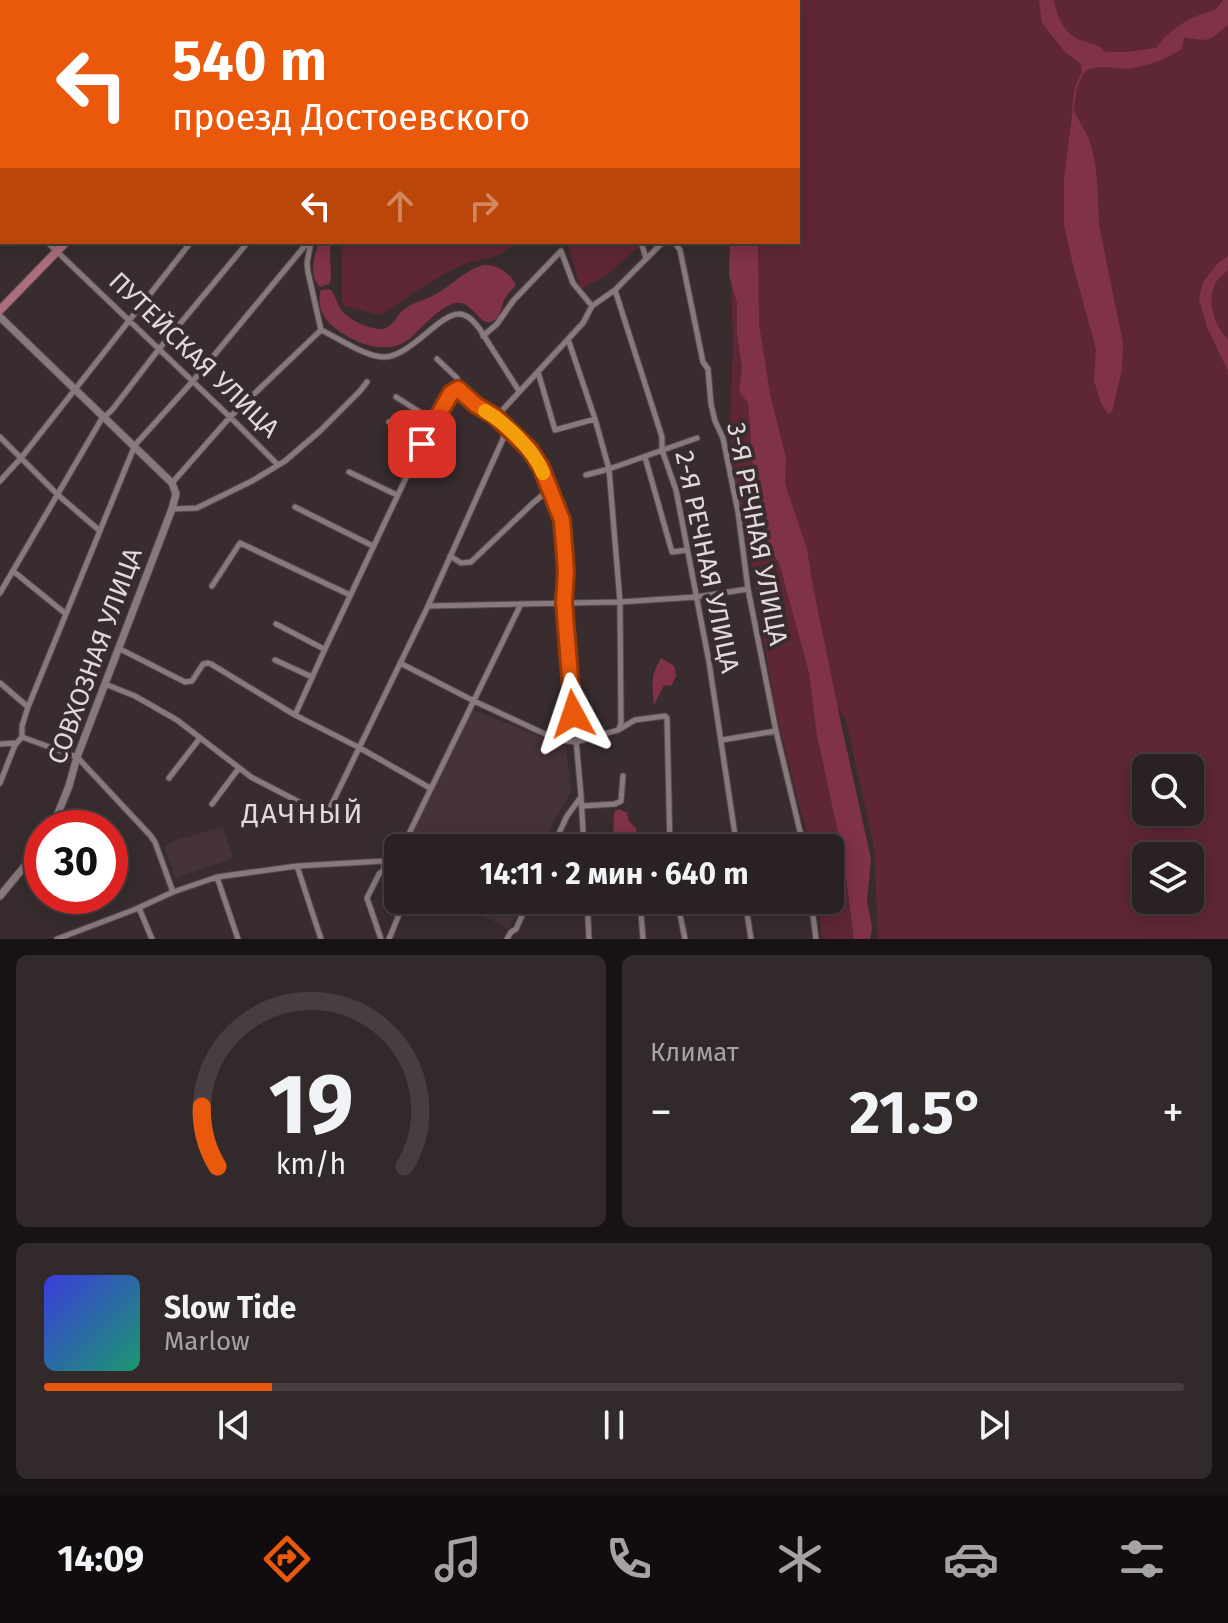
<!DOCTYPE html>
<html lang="ru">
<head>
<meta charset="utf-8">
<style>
	body { margin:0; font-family:"Fira Sans",sans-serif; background:#32292a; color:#f1f3f6; height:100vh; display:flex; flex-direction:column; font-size:30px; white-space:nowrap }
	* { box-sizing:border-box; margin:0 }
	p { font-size:26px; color:#a5a3a5 }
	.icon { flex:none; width:44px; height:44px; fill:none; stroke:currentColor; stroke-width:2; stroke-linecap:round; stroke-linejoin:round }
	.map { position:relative; height:939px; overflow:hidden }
	.drawer { display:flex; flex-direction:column; gap:16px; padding:16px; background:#171213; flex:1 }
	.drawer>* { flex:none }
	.hud { position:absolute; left:0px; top:0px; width:800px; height:244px; box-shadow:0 4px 20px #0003,0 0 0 2px #463e40; background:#ea580c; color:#fff; overflow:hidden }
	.controls { position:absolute; left:1132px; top:754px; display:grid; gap:16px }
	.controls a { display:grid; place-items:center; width:72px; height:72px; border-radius:12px; background:#2a2122; box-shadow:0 4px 20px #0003,0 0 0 2px #463e40; font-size:40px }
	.speed { position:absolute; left:24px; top:810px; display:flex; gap:16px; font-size:40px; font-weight:700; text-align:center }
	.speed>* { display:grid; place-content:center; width:104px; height:104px; border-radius:50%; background:#2a2122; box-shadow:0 4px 20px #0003,0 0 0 2px #463e40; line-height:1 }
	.speed .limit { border:12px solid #d22; background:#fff; color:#111 }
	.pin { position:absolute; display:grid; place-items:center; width:68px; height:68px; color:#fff; margin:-34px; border-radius:16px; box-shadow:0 4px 12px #0006 }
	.me { position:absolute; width:88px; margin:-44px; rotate:355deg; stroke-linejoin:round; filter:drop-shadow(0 0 6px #0008) }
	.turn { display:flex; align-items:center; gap:28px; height:168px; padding:0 40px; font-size:36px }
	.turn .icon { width:104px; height:104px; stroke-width:2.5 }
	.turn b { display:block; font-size:56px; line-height:68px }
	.lanes { display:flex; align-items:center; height:76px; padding:0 40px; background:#0003; justify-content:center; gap:40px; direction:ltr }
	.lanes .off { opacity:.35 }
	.big { font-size:60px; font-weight:700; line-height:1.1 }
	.drawer .card { flex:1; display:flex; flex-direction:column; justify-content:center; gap:12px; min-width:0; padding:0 28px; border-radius:12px; background:#32292a }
	.drawer .dial { align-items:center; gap:0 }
	.dial svg { height:208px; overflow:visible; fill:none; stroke:#463e40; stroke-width:7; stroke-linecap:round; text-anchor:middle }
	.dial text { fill:#f1f3f6; stroke:none }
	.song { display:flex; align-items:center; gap:24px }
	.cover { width:96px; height:96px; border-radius:12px; background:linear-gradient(135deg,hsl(240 70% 55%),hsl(160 70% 35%)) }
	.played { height:8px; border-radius:4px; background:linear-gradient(90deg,#ea580c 20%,#463e40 20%) }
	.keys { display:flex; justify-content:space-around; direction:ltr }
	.heat { display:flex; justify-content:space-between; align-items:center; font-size:44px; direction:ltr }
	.drawer .tiles { flex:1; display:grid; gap:16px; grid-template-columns:1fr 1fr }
	.card:last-child { grid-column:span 2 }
	.trip { position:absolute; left:384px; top:834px; width:460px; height:80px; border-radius:12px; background:#2a2122; box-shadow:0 4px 20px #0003,0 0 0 2px #463e40; font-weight:700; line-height:80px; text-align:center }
	.tabs { display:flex; height:128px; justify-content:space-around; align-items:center; background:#110d0e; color:#a5a3a5 }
	.tabs .icon { width:56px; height:56px }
	.tabs .selected { color:#ea580c }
	.tabs b { font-size:36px; color:#f1f3f6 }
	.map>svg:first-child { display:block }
	.built { fill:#463337 }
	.green { fill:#5f2736; fill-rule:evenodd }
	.water { fill:#803249 }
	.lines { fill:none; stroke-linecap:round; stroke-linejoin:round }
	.stream { stroke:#803249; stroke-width:2 }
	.minor-casing { stroke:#564b4e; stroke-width:7 }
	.tertiary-casing { stroke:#564b4e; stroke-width:9 }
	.primary-casing { stroke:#564b4e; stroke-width:10 }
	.minor { stroke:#88797c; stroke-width:5 }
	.tertiary { stroke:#88797c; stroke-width:7 }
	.primary { stroke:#ae6d7e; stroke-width:8 }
	.route-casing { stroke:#983908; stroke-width:20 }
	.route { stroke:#ea580c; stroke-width:14 }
	.slow { stroke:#f59e0b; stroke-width:14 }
	.labels { text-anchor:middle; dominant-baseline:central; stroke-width:8; stroke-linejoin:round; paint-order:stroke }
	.street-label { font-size:26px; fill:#e2d9db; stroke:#382c2e }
	.neighbourhood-label { font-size:28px; letter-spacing:2px; fill:#e2d9db; stroke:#382c2e }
</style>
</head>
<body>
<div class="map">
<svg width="1228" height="939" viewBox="0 0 1228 939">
	<rect width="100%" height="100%" fill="#382c2e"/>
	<!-- built -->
	<path class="built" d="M471 709 566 747 571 792 557 815 541 848H401Z
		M223 827 233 858 176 878 164 846 176 840Z
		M436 900H522L509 929 465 907 462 913Z"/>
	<!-- green -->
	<path class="green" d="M384 0H1228V939H878L874 847 846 721 800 641 809 673 843 856 854 939H822L818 900H830V848H810L775 709 749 550 736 498 730 430 733 340 729 242H798V2H384ZM1146 768H1190V812H1146ZM1146 856H1190V900H1146Z
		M342 242H515C500 261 482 257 463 265 435 276 406 299 380 315L342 305Z
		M567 242H637L639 247 607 275 581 289Z"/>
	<!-- water -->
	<path class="water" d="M1039 0H1053C1059 18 1063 34 1083 41 1092 44 1098 44 1106 52H1127L1156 48C1166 33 1181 23 1197 16 1209 10 1215 14 1223 0H1228V25C1207 42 1209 42 1184 37L1182 49C1167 58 1149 66 1132 68 1115 71 1097 61 1082 74L1081 64 1064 51 1042 23Z
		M1073 108C1077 120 1086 130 1090 142 1098 167 1098 198 1099 225L1123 343 1122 369 1112 412 1108 414 1101 403 1094 381 1096 349 1074 269 1064 225V178Z
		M319 242H332L330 249 331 280 329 284 320 287C308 274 314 258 319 242Z
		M730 242H758L759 323 770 394 786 458 785 484 807 549 813 587 841 723 871 859 867 900 872 928 870 939H854L843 855 817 735 809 673 779 562 759 538 753 498V464L748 403 739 391 742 368 737 333V303L729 275Z
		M1228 256V270C1224 274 1217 279 1215 284 1206 301 1215 328 1228 339V371L1207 327 1199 299 1203 282 1218 263Z
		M483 265C497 264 509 272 516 285 512 290 507 294 504 300 501 307 501 317 493 321 479 329 472 296 452 304 435 311 423 327 409 339 387 357 354 343 335 328 323 319 316 305 321 290L330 289C337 297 338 309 346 315 355 322 374 332 386 328 393 325 397 316 403 310 413 302 426 300 436 294 452 285 465 270 483 265Z
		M661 658 674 666 676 676 671 686 664 685 654 705C652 685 650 676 661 658Z
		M619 809 627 813 629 821 636 828 640 848H613L614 812Z"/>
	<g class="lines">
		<!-- stream -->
		<path class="stream" d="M229 2 230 0
			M1073 108 1076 87 1082 74"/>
		<defs>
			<path id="minor" d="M83 0 85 2
				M450 0 453 2
				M60 2 63 0
				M164 2 166 0
				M0 56 2 54
				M0 74 2 76
				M0 169 2 167
				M0 201 2 203
				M47 242 230 417 277 464
				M311 242 307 263 308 272 321 330C338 338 366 357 384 357 410 357 439 314 459 314 468 314 474 322 479 328L519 391
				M641 242 646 258
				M674 242 680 250 703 362 708 369 711 404 715 421 723 438 738 512 748 589 776 731 804 848
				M615 290 662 437V450L676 490 709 662 737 848
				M483 336 497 324 513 301 561 251 573 283 592 306
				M568 339 595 419 609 469 620 602 621 723 619 729
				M437 359 457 378 458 389 476 405 496 417 521 441 530 450 541 467 562 520 566 571 564 602 581 796 584 848
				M538 372 555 430 595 419
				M396 397 434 421
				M496 417 583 323 592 306 615 290 663 242
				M389 422 422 444
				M0 437 58 495 100 531
				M645 457 672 552 687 550
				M349 472 397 495
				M586 475 609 469 697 438
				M0 481 21 458 191 242
				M172 483 230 417 321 330
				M295 507 373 546
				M172 509 197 508 252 481 285 461 320 431 360 391 367 382
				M450 556 461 563 471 562 533 503 550 489
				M13 571 66 614
				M212 586 240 543 350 595
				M0 593 101 420 112 410 159 349 248 242
				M428 606 620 602 696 597 748 589
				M276 624 324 649
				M118 648 185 682 192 681 203 664 208 663 211 664 295 715 360 748 430 788
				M275 660 312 677
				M400 663 474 701 558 740 576 742 618 730 635 720 665 716 667 718 670 848
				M0 683 28 707
				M105 684 135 696 177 720 251 777 326 816 428 606 503 439 504 433 501 423
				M295 715 325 649 422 444 451 393 458 389
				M22 737 77 757 150 835 155 842 173 892
				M722 740 776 731
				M0 744 16 743
				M169 778 200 738
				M0 783 15 745 22 737V726L28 707 135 445 192 382 308 242
				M212 804 239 768
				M582 806 615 804 621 801 623 776
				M402 848 521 604
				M552 848 567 816 581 797
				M708 848 802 834
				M297 866 321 939
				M384 870 398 885
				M217 877 238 939
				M587 900 589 939
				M640 900 643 939
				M677 900 685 939
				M745 900 751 939
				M811 900 816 939
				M139 908 152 939
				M587 914 610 900
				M57 939 136 909 173 892 217 877 297 866 384 861 395 859 398 854
				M381 939 367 898 379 874 384 870V861
				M389 939 405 900
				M507 939 511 932 516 929 529 900"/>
			<path id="tertiary" d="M0 317 172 483 176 494 172 509 77 757 69 786 52 828
				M0 896 42 845"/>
			<path id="primary" d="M298 2 299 0
				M0 310 66 242"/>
		</defs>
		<!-- minor casing -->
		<use href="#minor" class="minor-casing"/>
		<!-- tertiary casing -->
		<use href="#tertiary" class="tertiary-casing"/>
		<!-- primary casing -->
		<use href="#primary" class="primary-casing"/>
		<!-- minor -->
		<use href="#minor" class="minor"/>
		<!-- tertiary -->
		<use href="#tertiary" class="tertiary"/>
		<!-- primary -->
		<use href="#primary" class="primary"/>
	</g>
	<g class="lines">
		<defs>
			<path id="route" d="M422 444 451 393 458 389 476 405 496 417 530 450 541 467 562 520 566 571 564 602 573 714"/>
		</defs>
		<!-- route casing -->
		<use href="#route" class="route-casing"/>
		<!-- route -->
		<use href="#route" class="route"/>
		<!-- slow -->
		<path class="slow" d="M485 411C507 424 533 449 543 473"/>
	</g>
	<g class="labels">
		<!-- street labels -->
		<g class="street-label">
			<text transform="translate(194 355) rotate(44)">ПУТЕЙСКАЯ УЛИЦА</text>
			<text transform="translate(757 534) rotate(79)">3-Я РЕЧНАЯ УЛИЦА</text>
			<text transform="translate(707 562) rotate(78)">2-Я РЕЧНАЯ УЛИЦА</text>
			<text transform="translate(95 656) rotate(-70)">СОВХОЗНАЯ УЛИЦА</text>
		</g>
		<!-- neighbourhood labels -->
		<g class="neighbourhood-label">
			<text x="303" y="813">ДАЧНЫЙ</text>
		</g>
	</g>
</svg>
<div class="controls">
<a><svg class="icon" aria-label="search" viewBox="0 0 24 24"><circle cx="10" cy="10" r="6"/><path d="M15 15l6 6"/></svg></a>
<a><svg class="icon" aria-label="layers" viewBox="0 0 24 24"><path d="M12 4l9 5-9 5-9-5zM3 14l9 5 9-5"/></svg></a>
</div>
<div class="speed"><div class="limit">30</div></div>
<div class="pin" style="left:422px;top:444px;background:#d93025"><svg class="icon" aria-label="arrive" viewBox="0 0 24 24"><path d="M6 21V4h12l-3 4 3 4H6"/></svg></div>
<svg class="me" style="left:573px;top:714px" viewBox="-20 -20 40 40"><path d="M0-17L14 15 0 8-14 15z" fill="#ea580c" stroke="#fff" stroke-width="4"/></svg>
<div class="trip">14:11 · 2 мин · 640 m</div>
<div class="hud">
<div class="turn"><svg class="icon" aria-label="left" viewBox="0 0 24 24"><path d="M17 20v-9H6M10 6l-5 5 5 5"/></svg><div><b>540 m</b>проезд Достоевского</div></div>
<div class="lanes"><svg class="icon" aria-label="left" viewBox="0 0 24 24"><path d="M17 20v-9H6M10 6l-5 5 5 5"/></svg><svg class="icon off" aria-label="ahead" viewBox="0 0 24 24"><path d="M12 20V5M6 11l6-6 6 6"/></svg><svg class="icon off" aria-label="right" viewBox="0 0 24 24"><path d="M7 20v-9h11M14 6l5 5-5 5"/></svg></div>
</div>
</div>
<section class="drawer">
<div class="tiles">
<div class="card dial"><svg viewBox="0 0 100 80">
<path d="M14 69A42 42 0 1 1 86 69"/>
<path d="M14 69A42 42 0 0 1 8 46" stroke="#ea580c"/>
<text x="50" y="56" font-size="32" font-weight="700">19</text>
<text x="50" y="72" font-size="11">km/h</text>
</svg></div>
<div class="card"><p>Климат</p>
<div class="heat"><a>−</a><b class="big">21.5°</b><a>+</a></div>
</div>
<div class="card">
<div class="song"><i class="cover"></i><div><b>Slow Tide</b><p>Marlow</p></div></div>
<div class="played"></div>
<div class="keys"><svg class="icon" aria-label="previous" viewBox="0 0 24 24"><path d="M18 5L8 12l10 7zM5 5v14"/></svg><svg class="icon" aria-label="pause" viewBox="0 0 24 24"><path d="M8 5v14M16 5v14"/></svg><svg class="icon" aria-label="next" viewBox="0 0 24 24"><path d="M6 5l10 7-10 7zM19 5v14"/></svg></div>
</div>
</div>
</section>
<nav class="tabs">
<b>14:09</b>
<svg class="icon selected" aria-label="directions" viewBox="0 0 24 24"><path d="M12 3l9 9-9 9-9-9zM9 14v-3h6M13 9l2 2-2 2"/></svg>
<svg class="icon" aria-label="music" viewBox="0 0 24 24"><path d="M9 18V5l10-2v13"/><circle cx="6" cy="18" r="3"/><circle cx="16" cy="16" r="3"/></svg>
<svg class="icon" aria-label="phone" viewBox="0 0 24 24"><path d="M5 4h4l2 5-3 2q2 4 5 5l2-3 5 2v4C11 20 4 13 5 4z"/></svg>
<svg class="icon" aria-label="climate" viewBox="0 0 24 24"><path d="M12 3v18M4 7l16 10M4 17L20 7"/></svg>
<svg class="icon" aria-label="car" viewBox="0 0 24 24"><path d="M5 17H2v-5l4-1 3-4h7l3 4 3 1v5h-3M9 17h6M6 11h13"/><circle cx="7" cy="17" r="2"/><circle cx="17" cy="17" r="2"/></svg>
<svg class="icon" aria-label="filters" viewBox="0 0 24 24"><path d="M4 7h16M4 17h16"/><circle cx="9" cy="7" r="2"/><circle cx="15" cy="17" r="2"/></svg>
</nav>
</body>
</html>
